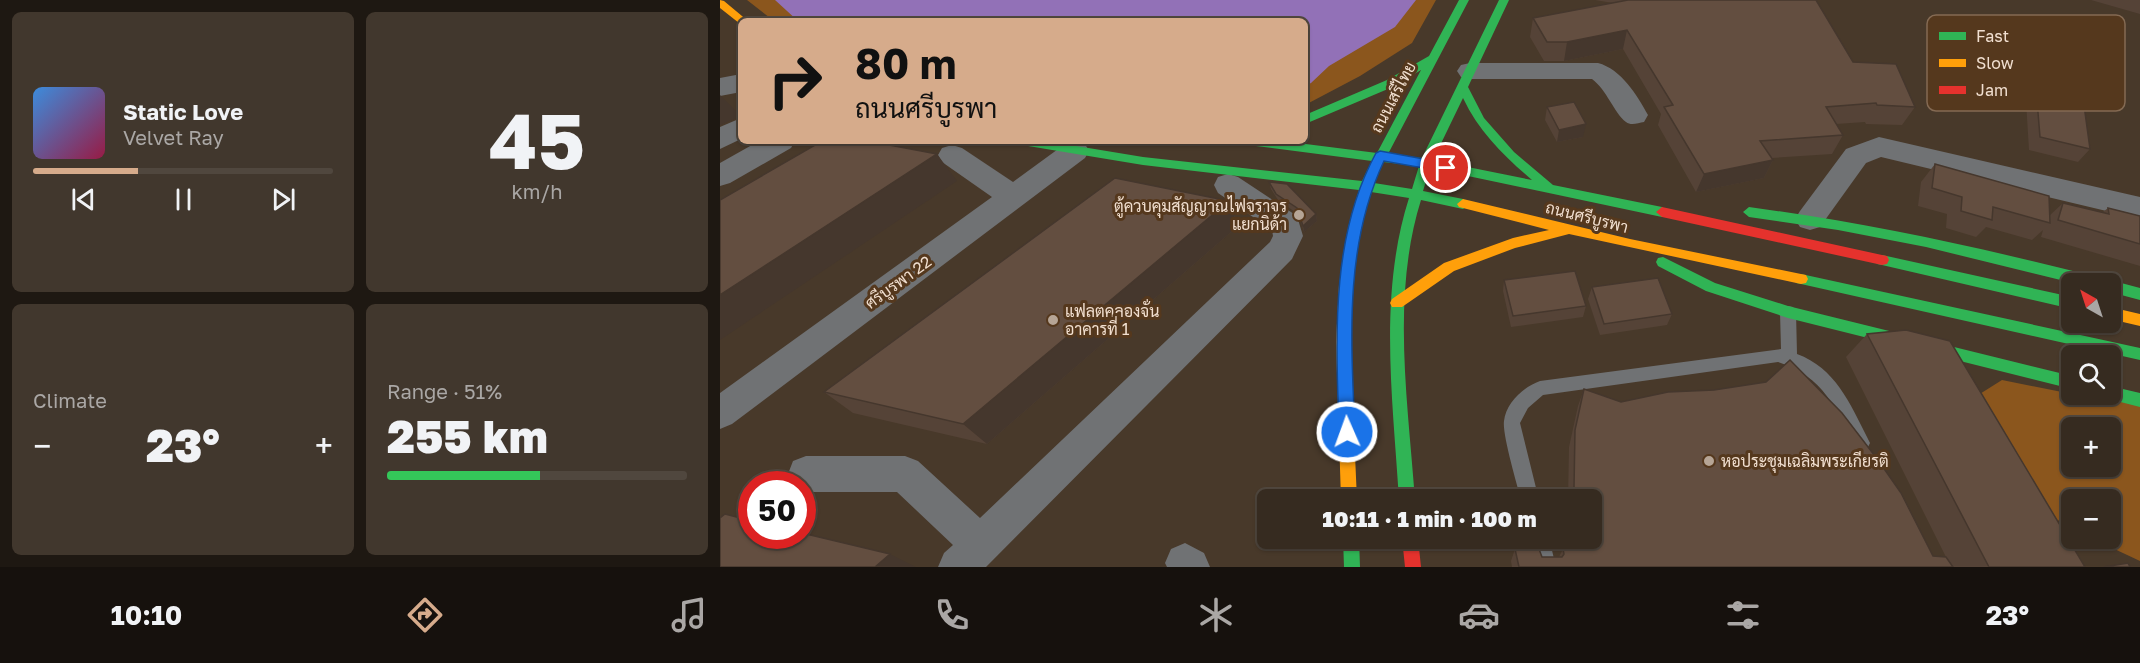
<!DOCTYPE html>
<html lang="en">
<head>
<meta charset="utf-8">
<style>
	body { margin:0; font-family:"Golos Text",Sarabun,sans-serif; background:#41372d; color:#f1f3f6; height:100vh; display:flex; flex-direction:column; font-size:22px; white-space:nowrap }
	* { box-sizing:border-box; margin:0 }
	p { font-size:20px; color:#aaa7a5 }
	.icon { flex:none; width:33px; height:33px; fill:none; stroke:currentColor; stroke-width:2; stroke-linecap:round; stroke-linejoin:round }
	.map { position:relative; flex:1; overflow:hidden }
	.panel { display:flex; flex-direction:column; gap:12px; padding:12px; background:#1e1812; width:720px }
	.panel>* { flex:none }
	.hud { position:absolute; left:18px; top:18px; width:570px; height:126px; border-radius:9px; box-shadow:0 2px 4px #0004,0 0 0 2px #50473e; background:#d6ab8b; color:#111; overflow:hidden }
	.needle { width:39px; rotate:321deg }
	.fabs { position:absolute; left:1341px; top:273px; display:grid; gap:12px }
	.fabs a { display:grid; place-items:center; width:60px; height:60px; border-radius:9px; background:#362b20; box-shadow:0 2px 4px #0004,0 0 0 2px #50473e; font-size:30px }
	.speed { position:absolute; left:18px; top:471px; display:flex; gap:12px; font-size:30px; font-weight:700; text-align:center }
	.speed>* { display:grid; place-content:center; width:78px; height:78px; border-radius:50%; background:#362b20; box-shadow:0 2px 4px #0004,0 0 0 2px #50473e; line-height:1 }
	.speed .limit { border:9px solid #d22; background:#fff; color:#111 }
	.pin { position:absolute; display:grid; place-items:center; width:51px; height:51px; color:#fff; margin:-26px; border:3px solid #fff; border-radius:50%; box-shadow:0 2px 6px #0007 }
	.me { position:absolute; width:66px; margin:-33px; rotate:358deg; stroke-linejoin:round; filter:drop-shadow(0 0 4px #0008) }
	.turn { display:flex; align-items:center; gap:21px; height:126px; padding:0 18px; font-size:27px }
	.turn .icon { width:78px; height:78px; stroke-width:2.5 }
	.turn b { display:block; font-size:42px; line-height:51px }
	.big { font-size:45px; font-weight:800; line-height:1.1 }
	.panel .widget { flex:1; display:flex; flex-direction:column; justify-content:center; gap:9px; min-width:0; padding:0 21px; border-radius:9px; background:#41372d }
	.panel .dial { align-items:center; gap:0 }
	.dial b { font-size:78px; line-height:1 }
	.song { display:flex; align-items:center; gap:18px }
	.cover { width:72px; height:72px; border-radius:9px; background:linear-gradient(135deg,hsl(210 70% 55%),hsl(340 70% 35%)) }
	.played { height:6px; border-radius:3px; background:linear-gradient(90deg,#d6ab8b 35%,#50473e 35%) }
	.keys { display:flex; justify-content:space-around; direction:ltr }
	.heat { display:flex; justify-content:space-between; align-items:center; font-size:33px; direction:ltr }
	.charge { height:9px; border-radius:4px; background:linear-gradient(90deg,#34c759 51%,#50473e 0) }
	.panel .tiles { flex:1; display:grid; gap:12px; grid-template-columns:repeat(2,1fr) }
	.trip { position:absolute; left:537px; top:489px; width:345px; height:60px; border-radius:9px; background:#362b20; box-shadow:0 2px 4px #0004,0 0 0 2px #50473e; font-weight:800; line-height:60px; text-align:center }
	.tab-bar { display:flex; height:96px; justify-content:space-around; align-items:center; background:#16110d; color:#aaa7a5 }
	.tab-bar .icon { width:42px; height:42px }
	.tab-bar .selected { color:#d6ab8b }
	.tab-bar b { font-size:27px; color:#f1f3f6 }
	main { display:flex; flex:1; min-height:0 }
	.map>svg:first-child { display:block }
	.green { fill:#8b561d; fill-rule:evenodd }
	.water { fill:#9271b7 }
	.lines { fill:none; stroke-linecap:round; stroke-linejoin:round }
	.lane { fill:#707274; fill-rule:evenodd }
	.street { fill:#707274; fill-rule:evenodd }
	.fast { fill:#30b455; fill-rule:evenodd }
	.slow { fill:#ff9f0a; fill-rule:evenodd }
	.jam { fill:#e5322d; fill-rule:evenodd }
	.wall { fill:#554337 }
	.shaded-wall { fill:#45372d }
	.building { fill:#634e40; stroke:#45372d; stroke-width:1.5 }
	.route { fill:#1a73e8; stroke:#114b97; stroke-width:1.5 }
	.poi-dot { fill:#b6a596; stroke:#55381d; stroke-width:2 }
	.labels { text-anchor:middle; dominant-baseline:central; stroke-width:6; stroke-linejoin:round; paint-order:stroke }
	.street-label { font-size:16px; fill:#f1dfd0; stroke:#55381d }
	.poi-label { font-size:16px; fill:#f1dfd0; stroke:#55381d; text-anchor:start }
	.key { fill:#55381d; stroke:#846a53; stroke-width:1.5 }
	.key-label { font-size:16px; fill:#f1dfd0 }
</style>
</head>
<body>
<main>
<section class="panel">
<div class="tiles">
<div class="widget">
<div class="song"><i class="cover"></i><div><b>Static Love</b><p>Velvet Ray</p></div></div>
<div class="played"></div>
<div class="keys"><svg class="icon" aria-label="previous" viewBox="0 0 24 24"><path d="M18 5L8 12l10 7zM5 5v14"/></svg><svg class="icon" aria-label="pause" viewBox="0 0 24 24"><path d="M8 5v14M16 5v14"/></svg><svg class="icon" aria-label="next" viewBox="0 0 24 24"><path d="M6 5l10 7-10 7zM19 5v14"/></svg></div>
</div>
<div class="widget dial"><b>45</b><p>km/h</p></div>
<div class="widget"><p>Climate</p>
<div class="heat"><a>−</a><b class="big">23°</b><a>+</a></div>
</div>
<div class="widget"><p>Range · 51%</p><b class="big">255 km</b><div class="charge"></div></div>
</div>
</section>
<div class="map">
<svg width="1420" height="567" viewBox="0 0 1420 567">
	<rect width="100%" height="100%" fill="#48392a"/>
	<!-- green -->
	<path class="green" d="M27 0H716L692 43 640 76 585 105V21H54Z
		M1282 380 1352 394H1390L1420 401V561L1373 539 1390 538V500H1352L1351 527 1315 508 1255 397ZM1352 428H1390V466H1352Z"/>
	<!-- water -->
	<path class="water" d="M55 0H696L675 27 609 66 591 83 585 86V21H78Z"/>
	<g class="lines">
		<!-- lane -->
		<path class="lane" d="M1068 306 1073 307 1076 312 1077 354C1115 368 1130 403 1147 437L1150 443 1147 449 1141 451 1135 449C1116 408 1104 377 1058 362L823 395 808 408 800 423 819 500H801C797 484 782 434 784 421 786 403 803 387 820 381L1061 349 1060 312 1063 307Z
			M811 538H829L836 567H818Z"/>
		<!-- street -->
		<path class="street" d="M750 63H878C901 69 917 95 928 115L924 122C918 123 911 126 906 122 894 113 887 90 872 79H750L741 77 737 71 741 65Z
			M21 74V92L0 96V78Z
			M21 118V139L0 149V127Z
			M1159 137 1420 197V219L1161 157 1146 163 1100 227 1090 230 1080 227 1075 219 1080 211 1126 149Z
			M39 141H75L71 148 10 183 0 186V163Z
			M355 141 365 144 369 151 365 158 12 424 0 429V393L272 197 222 162 218 155 222 148 232 145 242 148 293 182 345 144Z
			M508 174 518 177 577 216 583 236 572 259 266 567H218L224 553 233 545 177 492H86L82 490V484H72L68 474 73 461 86 456H185L198 461 260 518 550 242 553 236 552 230 498 193 494 185 498 177Z
			M465 543 484 553 490 567H447L445 563 451 549Z"/>
		<!-- fast -->
		<path class="fast" d="M739 0H749L668 154 702 158 779 0H789L748 87 764 118 794 152 833 185 942 207 948 212 942 217 710 168 703 191 743 199 749 204 743 209 701 200C671 296 688 401 695 500H679C673 400 658 295 689 198L651 192 641 224 633 285 631 289H621L619 285 629 224 639 190 423 165 302 145 296 141H326L423 157 642 181 652 161 528 145 522 141H562L657 153 701 70 675 86 585 124V115L667 80 709 56ZM743 98C759 132 784 156 812 180L713 160ZM663 162 699 166 692 189 654 183Z
			M1029 207C1148 223 1264 248 1380 278L1386 282 1390 280 1420 288V300L1390 292V284H1357L1206 247 1118 230 1029 217 1023 212Z
			M1162 255 1352 297V309L1162 265 1157 264 1155 260 1157 256Z
			M943 257 995 283 1068 306 1352 376V389L1068 318 986 291 938 266 936 262 938 258Z
			M1081 274 1420 348V360L1081 284 1076 283 1074 279 1076 275Z
			M1390 386 1420 393V407L1385 398 1383 394H1390Z
			M623 538H639L640 567H624Z"/>
		<!-- slow -->
		<path class="slow" d="M0 0 4 1 28 21H21L19 23 0 8Z
			M743 199 910 239 1081 274 1086 275 1088 279 1086 283 1081 284 849 234 795 248 734 271 682 307H672L670 303 672 299 724 263 793 238 829 230 739 207 737 204Z
			M626 279 631 281 633 285 630 342 637 500H621L616 342 619 285 621 281Z
			M1390 307 1420 314V326L1390 319Z"/>
		<!-- jam -->
		<path class="jam" d="M942 207 1162 255 1167 256 1169 260 1167 264 1162 265 942 217 936 212Z
			M682 538H698L701 567H685Z"/>
	</g>
	<!-- wall -->
	<path class="wall" d="M875 0H1096L1133 62 1195 107 1182 125 1146 124 1145 122 1116 124 1123 135 1112 154 1052 158 1053 160 1044 178 976 192 938 125 941 114 903 49 844 61H824L810 37 813 18 893 3Z
		M1371 0H1420V14Z
		M1316 88 1370 149 1358 162 1309 150 1306 101Z
		M827 107 863 137 837 142 825 120Z
		M1215 164 1329 216 1343 203 1383 212 1388 208 1420 216V266L1321 237 1323 230 1312 240 1266 227 1256 237 1226 228 1227 214 1198 206 1201 182Z
		M549 182 596 214 597 221 584 232 578 214 558 200 551 189Z
		M509 201 518 226 267 444 133 413 104 392Z
		M784 280 866 306 863 317 791 327 783 291Z
		M872 287 952 314 947 325 880 335 868 299Z
		M1147 334 1365 567H792L791 561 795 549 822 557H839L843 549H853L852 538H872V500H848L849 447 858 406 864 389 1213 556 1226 557 1126 357Z"/>
	<!-- shaded-wall -->
	<path class="shaded-wall" d="M907 30 903 49 844 61 847 42Z
		M0 95 21 116 0 125Z
		M866 124 863 137 837 142 839 130Z
		M217 154 237 181 0 340V295Z
		M1053 160 1044 178 976 192 984 174Z
		M509 201 518 226 267 444 243 424Z
		M596 214 597 221 584 232 583 226Z
		M170 554 196 567H155Z"/>
	<!-- building -->
	<path class="building" d="M908 0H1096L1133 62 1176 64 1195 107 1157 105 1156 103 1106 107 1123 135 1040 141 1053 160 984 174 944 107 953 105 907 30 847 42H827L813 18Z
		M1316 88 1363 98 1370 149 1320 137Z
		M854 102 866 124 839 130 827 107Z
		M102 141H148L217 154 0 295V200Z
		M1215 164 1329 196 1330 223 1273 207 1272 220 1241 211 1242 197 1212 188Z
		M395 178 509 201 243 424 104 392Z
		M549 182 567 184 596 214 583 226 577 208 556 194Z
		M1343 203 1389 214 1388 208 1420 216V244L1338 220Z
		M855 271 866 306 793 316 784 280Z
		M938 278 952 314 884 324 872 287Z
		M1186 330 1230 341 1365 567H1269L1147 334Z
		M1070 360 1122 413 1158 460 1181 493 1213 556 1226 557 1233 567H799L795 549H819L822 557H842L844 554 843 549H861L860 538H872V500H855L854 488 855 430 864 389 901 402 948 392 994 390 1046 382Z
		M5 514 32 521V536H82V533L170 554 155 567H0V518Z
		M1408 563 1410 567H1384Z"/>
	<!-- route -->
	<path class="route" d="M660 151 726 163 732 168 726 172 664 161C624 246 631 340 635 432L632 437 627 439 622 437 619 432C616 338 610 237 656 153Z"/>
	<!-- markers -->
	<g class="poi-dot">
		<circle cx="579" cy="215" r="6"/>
		<circle cx="333" cy="320" r="6"/>
		<circle cx="989" cy="461" r="6"/>
	</g>
	<g class="labels">
		<!-- street labels -->
		<g class="street-label">
			<text transform="translate(673 97) rotate(-62)">ถนนเสรีไทย</text>
			<text transform="translate(867 217) rotate(14)">ถนนศรีบูรพา</text>
			<text transform="translate(178 282) rotate(-36)">ศรีบูรพา 22</text>
		</g>
		<!-- poi labels -->
		<g class="poi-label">
			<text x="567" y="206" text-anchor="end">ตู้ควบคุมสัญญาณไฟจราจร<tspan x="567" dy="18">แยกนิด้า</tspan></text>
			<text x="345" y="311">แฟลตคลองจั่น<tspan x="345" dy="18">อาคารที่ 1</tspan></text>
			<text x="1001" y="461">หอประชุมเฉลิมพระเกียรติ</text>
		</g>
	</g>
	<!-- legend -->
	<rect x="1207" y="15" width="198" height="96" rx="9" class="key"/>
	<rect x="1219" y="32" width="27" height="8" fill="#30b455"/>
	<rect x="1219" y="59" width="27" height="8" fill="#ff9f0a"/>
	<rect x="1219" y="86" width="27" height="8" fill="#e5322d"/>
	<g class="key-label">
		<text x="1256" y="42">Fast</text>
		<text x="1256" y="69">Slow</text>
		<text x="1256" y="96">Jam</text>
	</g>
</svg>
<div class="fabs">
<a><svg class="needle" viewBox="-14 -14 28 28"><path d="M0-13l5 13h-10z" fill="#e53935"/><path d="M0 13l5-13h-10z" fill="#aaa7a5"/></svg></a>
<a><svg class="icon" aria-label="search" viewBox="0 0 24 24"><circle cx="10" cy="10" r="6"/><path d="M15 15l6 6"/></svg></a>
<a>+</a>
<a>−</a>
</div>
<div class="speed"><div class="limit">50</div></div>
<div class="pin" style="left:726px;top:168px;background:#d93025"><svg class="icon" aria-label="arrive" viewBox="0 0 24 24"><path d="M6 21V4h12l-3 4 3 4H6"/></svg></div>
<svg class="me" style="left:627px;top:432px" viewBox="-20 -20 40 40"><circle r="17" fill="#1a73e8" stroke="#fff" stroke-width="3"/><path d="M0-11L8 9 0 5-8 9z" fill="#fff"/></svg>
<div class="trip">10:11 · 1 min · 100 m</div>
<div class="hud">
<div class="turn"><svg class="icon" aria-label="right" viewBox="0 0 24 24"><path d="M7 20v-9h11M14 6l5 5-5 5"/></svg><div><b>80 m</b>ถนนศรีบูรพา</div></div>
</div>
</div>
</main>
<nav class="tab-bar">
<b>10:10</b>
<svg class="icon selected" aria-label="directions" viewBox="0 0 24 24"><path d="M12 3l9 9-9 9-9-9zM9 14v-3h6M13 9l2 2-2 2"/></svg>
<svg class="icon" aria-label="music" viewBox="0 0 24 24"><path d="M9 18V5l10-2v13"/><circle cx="6" cy="18" r="3"/><circle cx="16" cy="16" r="3"/></svg>
<svg class="icon" aria-label="phone" viewBox="0 0 24 24"><path d="M5 4h4l2 5-3 2q2 4 5 5l2-3 5 2v4C11 20 4 13 5 4z"/></svg>
<svg class="icon" aria-label="climate" viewBox="0 0 24 24"><path d="M12 3v18M4 7l16 10M4 17L20 7"/></svg>
<svg class="icon" aria-label="car" viewBox="0 0 24 24"><path d="M5 17H2v-5l4-1 3-4h7l3 4 3 1v5h-3M9 17h6M6 11h13"/><circle cx="7" cy="17" r="2"/><circle cx="17" cy="17" r="2"/></svg>
<svg class="icon" aria-label="filters" viewBox="0 0 24 24"><path d="M4 7h16M4 17h16"/><circle cx="9" cy="7" r="2"/><circle cx="15" cy="17" r="2"/></svg>
<b>23°</b>
</nav>
</body>
</html>
